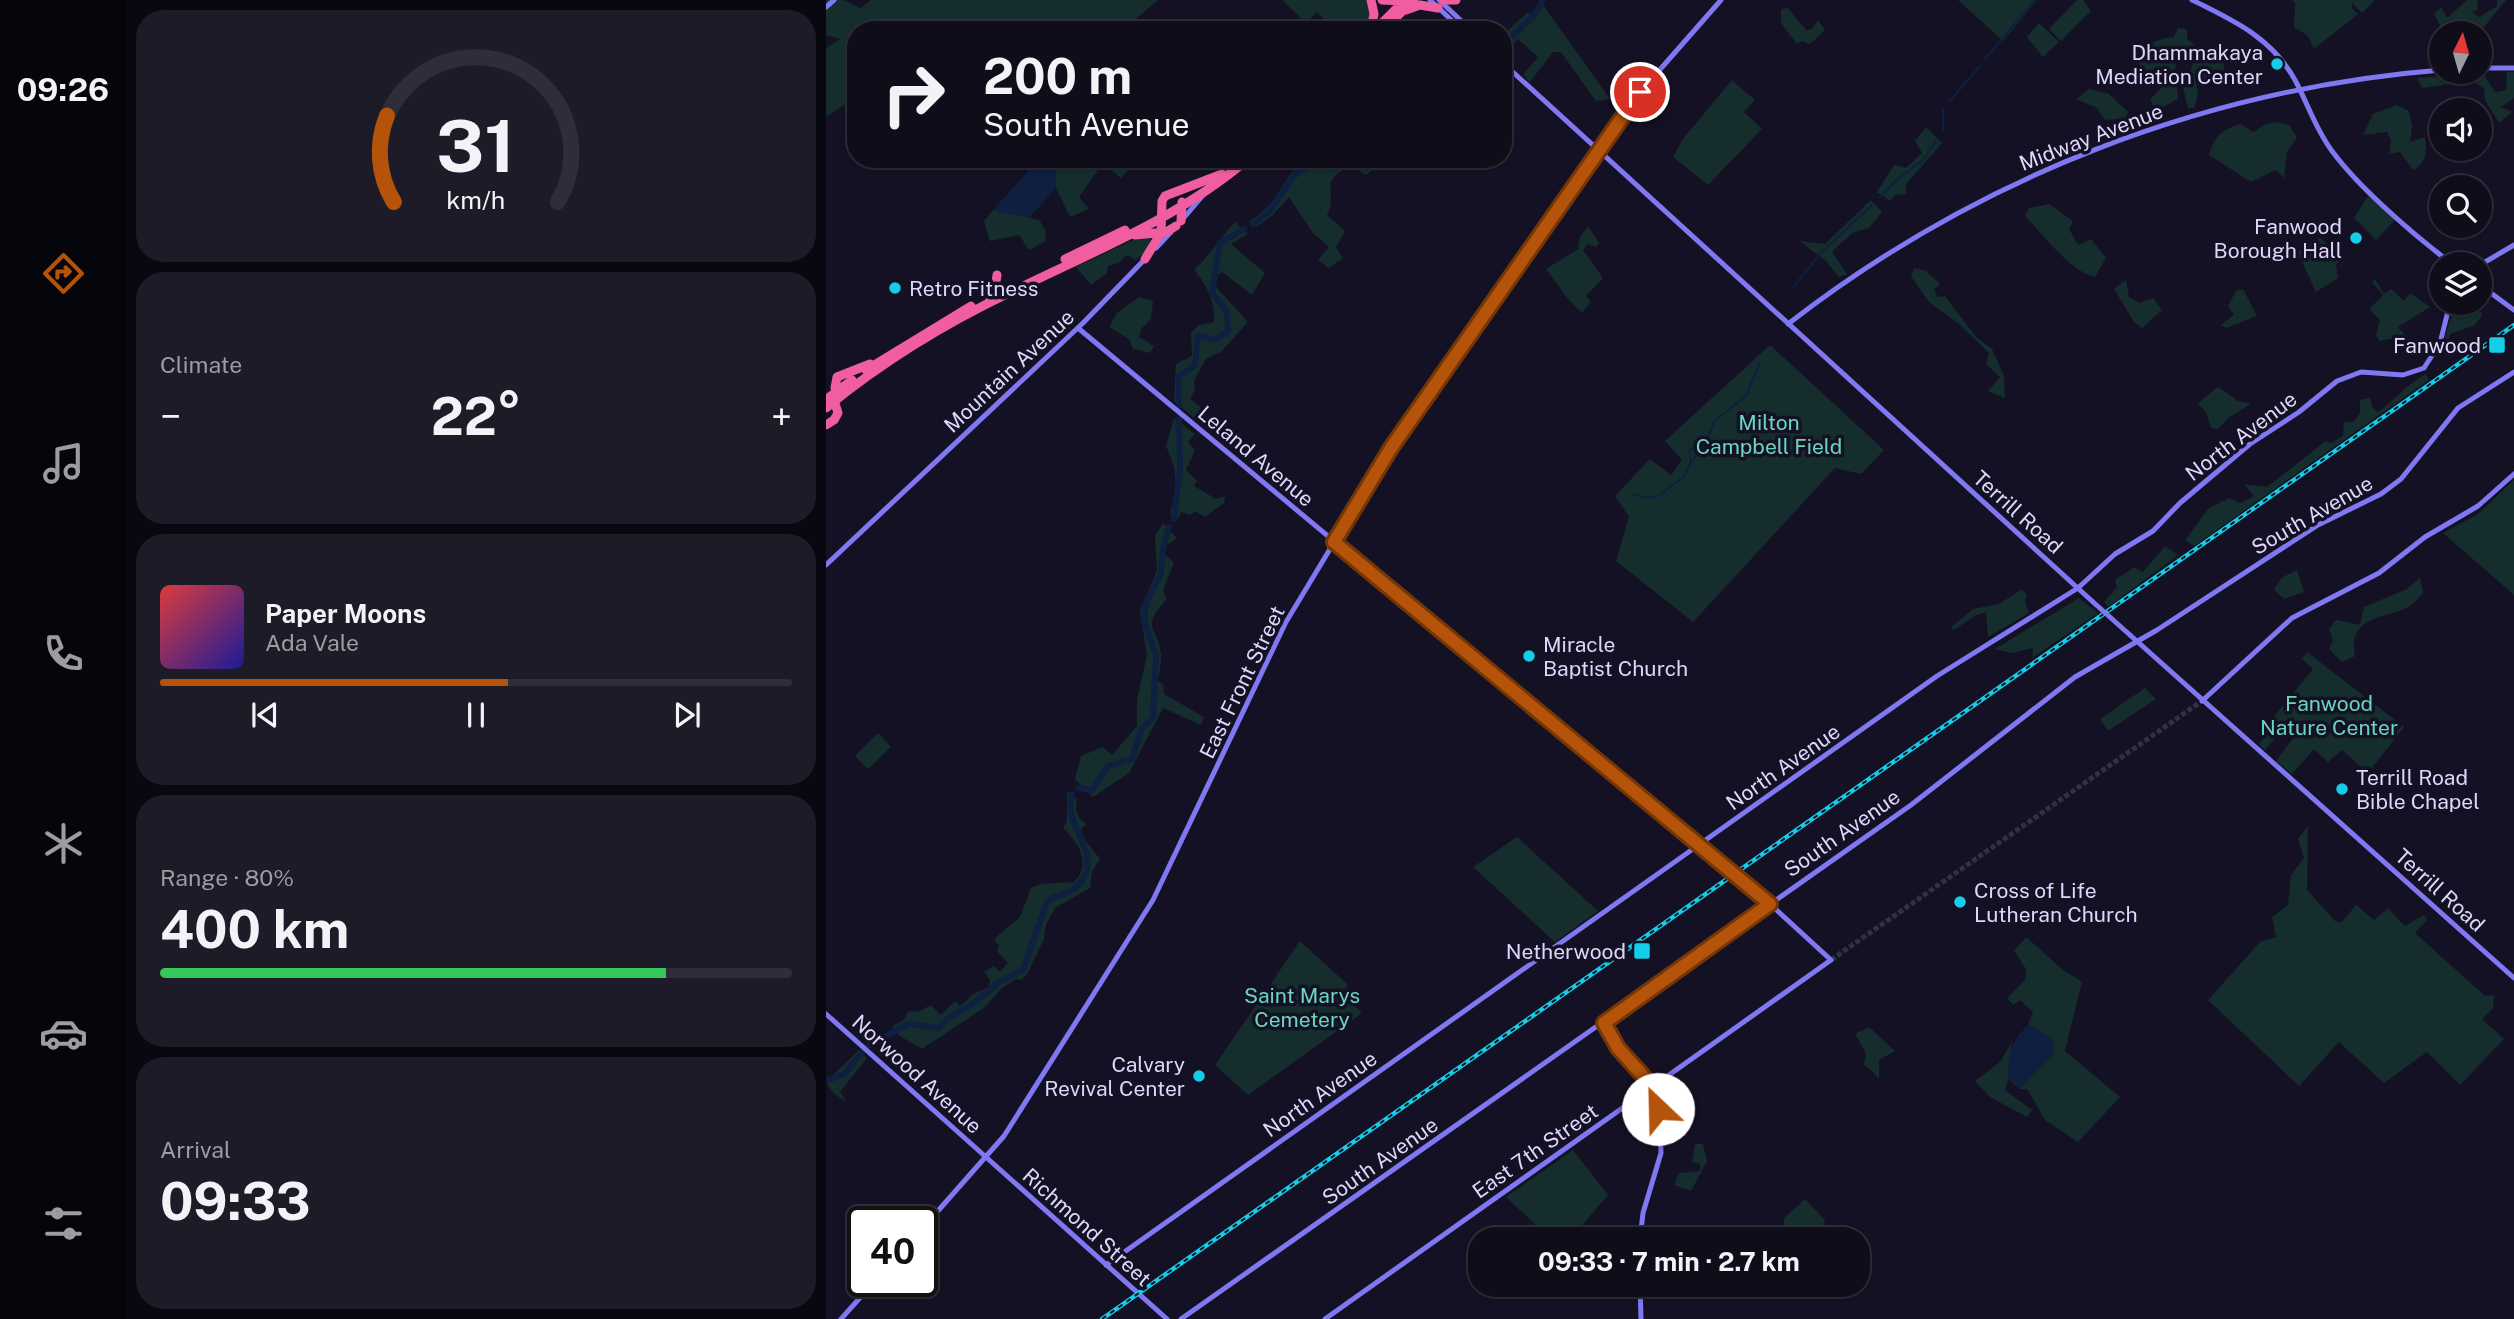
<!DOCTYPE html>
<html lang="en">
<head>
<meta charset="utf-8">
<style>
	body { margin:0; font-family:"Public Sans",sans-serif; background:#1e1b28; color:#f1f3f6; height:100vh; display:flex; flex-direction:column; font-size:26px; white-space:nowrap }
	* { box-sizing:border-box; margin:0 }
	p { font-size:23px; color:#9c9ca3 }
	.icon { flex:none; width:38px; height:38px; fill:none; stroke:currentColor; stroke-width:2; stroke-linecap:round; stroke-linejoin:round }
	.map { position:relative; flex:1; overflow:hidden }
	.drawer { display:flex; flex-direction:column; gap:10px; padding:10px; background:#09070f; width:700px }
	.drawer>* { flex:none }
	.guide { position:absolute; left:21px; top:21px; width:665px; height:147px; border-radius:28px; box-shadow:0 2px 5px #0004,0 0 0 2px #302d3a; background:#100d1b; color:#f1f3f6; overflow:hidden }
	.needle { width:46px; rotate:5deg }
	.tools { position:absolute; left:1603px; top:21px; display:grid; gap:14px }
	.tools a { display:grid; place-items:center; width:63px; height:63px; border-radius:50%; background:#100d1b; box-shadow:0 2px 5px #0004,0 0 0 2px #302d3a; font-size:35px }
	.speed { position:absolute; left:21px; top:1206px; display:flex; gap:14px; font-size:35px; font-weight:700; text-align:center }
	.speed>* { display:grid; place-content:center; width:91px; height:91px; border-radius:50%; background:#100d1b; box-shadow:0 2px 5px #0004,0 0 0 2px #302d3a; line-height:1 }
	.speed .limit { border:4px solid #111; border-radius:10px; background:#fff; color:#111 }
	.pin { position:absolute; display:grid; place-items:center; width:60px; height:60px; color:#fff; margin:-30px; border:4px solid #fff; border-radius:50%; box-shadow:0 2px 7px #0007 }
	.me { position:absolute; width:77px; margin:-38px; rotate:336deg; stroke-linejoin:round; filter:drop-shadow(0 0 5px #0008) }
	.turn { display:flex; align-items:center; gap:24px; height:147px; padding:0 21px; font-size:32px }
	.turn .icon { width:91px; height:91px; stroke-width:2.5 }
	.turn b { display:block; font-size:49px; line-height:60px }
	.big { font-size:52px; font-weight:700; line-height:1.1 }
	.drawer .widget { flex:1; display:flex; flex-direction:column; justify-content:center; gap:10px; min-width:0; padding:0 24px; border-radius:28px; background:#1e1b28 }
	.drawer .dial { align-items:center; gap:0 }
	.dial svg { height:182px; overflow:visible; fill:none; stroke:#302d3a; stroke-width:7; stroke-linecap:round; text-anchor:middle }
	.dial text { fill:#f1f3f6; stroke:none }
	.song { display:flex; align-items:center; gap:21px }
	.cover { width:84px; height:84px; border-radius:10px; background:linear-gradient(135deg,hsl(0 70% 55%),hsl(240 70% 35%)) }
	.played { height:7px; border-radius:4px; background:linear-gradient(90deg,#b45309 55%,#302d3a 55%) }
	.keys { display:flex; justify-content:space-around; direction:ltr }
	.heat { display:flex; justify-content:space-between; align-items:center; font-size:38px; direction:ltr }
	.charge { height:10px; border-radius:5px; background:linear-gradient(90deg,#34c759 80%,#302d3a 0) }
	.trip { position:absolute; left:642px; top:1227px; width:402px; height:70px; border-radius:28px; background:#100d1b; box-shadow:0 2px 5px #0004,0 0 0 2px #302d3a; font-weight:700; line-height:70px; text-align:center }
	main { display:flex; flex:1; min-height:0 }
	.tab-bar { display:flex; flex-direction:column; width:126px; justify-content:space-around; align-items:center; background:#06050b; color:#9c9ca3 }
	.tab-bar .icon { width:49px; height:49px }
	.tab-bar .on { color:#b45309 }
	.tab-bar b { font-size:32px; color:#f1f3f6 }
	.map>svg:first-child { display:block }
	.green { fill:#152d2d }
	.water { fill:#0f1f3f }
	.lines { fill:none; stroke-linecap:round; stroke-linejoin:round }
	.stream { stroke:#0f1f3f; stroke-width:2 }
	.river { stroke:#0f1f3f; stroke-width:6 }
	.secondary-tunnel { stroke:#332f44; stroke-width:5; stroke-dasharray:5 2.5; stroke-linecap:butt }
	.secondary { stroke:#7f78f2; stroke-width:5 }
	.highway { stroke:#f05e9f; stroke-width:9 }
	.rail-casing { stroke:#16cde8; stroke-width:4.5 }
	.rail { stroke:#151124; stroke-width:2; stroke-dasharray:5; stroke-linecap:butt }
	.secondary-bridge { stroke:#7f78f2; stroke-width:5 }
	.route-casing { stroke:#753606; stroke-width:18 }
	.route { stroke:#b45309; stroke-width:12 }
	.poi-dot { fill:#16cde8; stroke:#151124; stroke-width:2.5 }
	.labels { text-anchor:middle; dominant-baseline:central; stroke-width:7; stroke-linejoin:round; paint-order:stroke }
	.poi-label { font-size:21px; fill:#ddd7fb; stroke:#151124; text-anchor:end }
	.street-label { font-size:21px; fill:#ddd7fb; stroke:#151124 }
	.park-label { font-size:21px; fill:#6ad5bd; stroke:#151124 }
</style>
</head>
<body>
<main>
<nav class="tab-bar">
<b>09:26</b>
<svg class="icon on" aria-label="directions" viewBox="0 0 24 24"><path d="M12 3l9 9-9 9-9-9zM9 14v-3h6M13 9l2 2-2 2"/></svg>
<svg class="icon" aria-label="music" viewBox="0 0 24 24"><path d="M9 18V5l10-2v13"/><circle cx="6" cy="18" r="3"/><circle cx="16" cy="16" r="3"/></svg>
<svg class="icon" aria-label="phone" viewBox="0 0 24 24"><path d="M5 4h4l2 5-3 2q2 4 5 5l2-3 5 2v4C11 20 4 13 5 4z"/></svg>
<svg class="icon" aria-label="climate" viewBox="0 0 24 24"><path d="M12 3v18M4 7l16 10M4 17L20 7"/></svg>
<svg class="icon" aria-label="car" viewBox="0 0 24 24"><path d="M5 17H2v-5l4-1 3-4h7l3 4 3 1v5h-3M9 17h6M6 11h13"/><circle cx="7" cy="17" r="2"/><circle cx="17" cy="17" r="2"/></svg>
<svg class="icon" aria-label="filters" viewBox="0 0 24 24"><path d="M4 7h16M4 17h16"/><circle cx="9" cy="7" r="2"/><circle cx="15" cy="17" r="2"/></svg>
</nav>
<section class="drawer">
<div class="widget dial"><svg viewBox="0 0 100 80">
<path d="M14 69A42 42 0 1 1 86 69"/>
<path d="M14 69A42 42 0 0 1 11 31" stroke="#b45309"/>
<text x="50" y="56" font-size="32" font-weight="700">31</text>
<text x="50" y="72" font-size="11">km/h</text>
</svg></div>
<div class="widget"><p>Climate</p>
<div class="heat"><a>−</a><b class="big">22°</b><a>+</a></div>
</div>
<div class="widget">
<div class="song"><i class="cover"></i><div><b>Paper Moons</b><p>Ada Vale</p></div></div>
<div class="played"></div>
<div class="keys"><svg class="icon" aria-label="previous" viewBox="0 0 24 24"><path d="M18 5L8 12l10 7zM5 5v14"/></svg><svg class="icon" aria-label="pause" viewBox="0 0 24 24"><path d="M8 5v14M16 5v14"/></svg><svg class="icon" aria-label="next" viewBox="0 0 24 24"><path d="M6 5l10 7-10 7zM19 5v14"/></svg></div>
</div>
<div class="widget"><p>Range · 80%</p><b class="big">400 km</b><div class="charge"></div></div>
<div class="widget"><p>Arrival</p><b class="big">09:33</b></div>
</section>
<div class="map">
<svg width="1688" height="1319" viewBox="0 0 1688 1319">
	<rect width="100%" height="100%" fill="#151124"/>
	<!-- green -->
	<path class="green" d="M0 0H18L34 8 45 0H332L305 23 303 30H30V97L0 117V48L14 39 0 35Z
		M456 0H540L544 18 541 30H508L491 12 480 23Z
		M1132 0H1211L1177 41Z
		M1251 0H1257L1265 11 1235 41 1223 29Z
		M1466 0H1549L1536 13 1526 3V8L1532 14 1488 49 1482 36 1468 27 1469 3Z
		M1641 0H1651L1652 9 1646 12 1653 17 1671 6V0H1680L1653 33H1618L1608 14 1615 7 1621 18Z
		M717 5 784 99 770 101 735 52H727L704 82 697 75 712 57 692 39 677 53V35L702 12 708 19Z
		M961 7 980 30H985L992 20 999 30 984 44 976 41 971 44 955 23V10Z
		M1213 23 1233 42 1217 57 1201 37Z
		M1352 28 1361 29V39L1378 53 1393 46 1401 78 1370 81 1372 94 1368 108H1362L1357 87 1367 64 1359 56 1352 57 1349 61 1352 99 1335 108 1328 107 1324 100 1343 79 1338 68 1331 67 1321 73 1310 61C1320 44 1329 39 1348 37Z
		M1681 72H1688V98L1675 107 1686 112 1673 123 1659 100 1658 88 1646 81 1596 88 1591 78 1657 73 1669 92 1680 90Z
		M906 80 929 100 918 112 936 129 882 185 847 157 856 140Z
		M1263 89 1283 94 1302 112 1299 118 1279 120 1271 108 1250 99Z
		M1571 105 1583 111 1586 126 1584 142 1599 137C1601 152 1601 162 1587 170L1574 152 1563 154 1565 140 1561 132 1537 135 1547 114Z
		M1452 122 1463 125 1471 137 1461 152 1458 178 1450 170 1425 182 1383 155C1389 136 1395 130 1414 124L1427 132 1440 124Z
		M1100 127 1116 143 1080 184V194L1069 195 1064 201 1051 192 1068 165 1080 168 1096 153 1089 141Z
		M225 159H312L295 178 277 163 253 197 263 209 244 217 230 188V171Z
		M483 159H560L540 175 525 166C490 181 513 193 501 215L519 231 510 247 517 258 503 268 492 260 503 247 487 233 463 197 446 216 430 227 423 221C455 205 458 169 483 159Z
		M1542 196 1570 219 1550 240 1528 218Z
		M1045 200 1056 212 1043 228 1026 233 1006 252 1021 274 1013 277 999 260 973 241 999 244Z
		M1223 204 1247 221 1243 229 1252 245 1265 239 1280 258 1269 277C1242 270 1218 235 1199 216L1203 208Z
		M167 210 213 220 219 229 220 241 203 250 193 235 164 241 158 221Z
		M409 222 422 234 405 244 439 273 426 295 396 272 389 278 390 287 422 322 396 351 380 359 368 380 369 390 364 398 375 408 368 418 348 401 350 364 366 356 365 333 373 325 388 322C390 304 380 283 368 270 384 255 394 238 409 222Z
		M762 226 773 243 770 247 762 244 757 250 777 278 760 296 765 302 756 313 742 299 720 269 752 249 754 237Z
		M318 235 325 237 323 248 310 260 301 255 293 263 282 266 281 273 265 285 250 267Z
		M1494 238 1507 249 1511 245 1510 249 1519 257 1510 264 1512 278 1490 292 1471 251Z
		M1088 268 1100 271 1114 284 1108 290 1112 297 1119 296 1150 337 1166 349 1178 376 1179 398 1162 391 1174 377 1160 364 1163 353 1133 324 1103 302 1085 276Z
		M1549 279 1558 294 1565 289 1578 301 1584 293 1604 307 1572 327 1580 336 1553 341 1550 335 1554 320 1543 309 1557 295 1546 282Z
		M1300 280 1303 297 1314 303 1327 298 1336 310 1316 328 1308 322 1288 289Z
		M1417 289 1431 316 1400 328 1395 325 1408 315 1402 306 1410 291Z
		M313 297 327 301 325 319 316 328 313 337 328 346 324 353 307 349 303 339 283 327 291 313Z
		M1629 303H1646L1657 314 1649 325 1624 334 1622 340 1619 337Z
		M944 345 1058 450 1035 474 1009 468 867 622 790 561 803 517 789 496 824 459 845 475 856 460 839 441Z
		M1600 374 1603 380 1368 546 1359 540 1383 508 1403 498 1414 503 1428 496 1418 484 1441 487 1500 441 1505 443 1517 436 1518 422H1528L1534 413V400L1544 398 1546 407 1552 412C1569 400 1582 383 1600 374Z
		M1392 387 1412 401 1425 404 1402 418 1392 429 1385 428 1380 413 1372 403Z
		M348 418 369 434 362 442 369 450 360 470 371 481 368 486 390 499 399 496 398 503 379 517 369 511 364 515 355 512 351 521 344 514 350 486 348 466 340 446Z
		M1688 480V595L1617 533 1652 514Z
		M337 523 351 538 339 546V555L348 562 337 591 341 598C315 630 329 622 335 653 336 661 333 673 332 681L337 684 338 694 378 717 375 725 337 708 303 773 267 797 249 779 255 756 277 747 286 755 311 726V700L321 655 314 611 331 570 329 536Z
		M1339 546 1352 555 1282 607 1278 602 1291 587 1289 580 1308 567 1317 572Z
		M1471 570 1478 592 1458 599 1448 590 1455 578Z
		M1594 578 1597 594C1591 599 1586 606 1579 609 1555 618 1521 618 1529 656L1516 662 1503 649 1507 641 1503 629 1510 620 1534 625 1538 607 1581 589Z
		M1196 589 1201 595 1199 603 1203 613 1162 637 1160 612 1148 616 1128 630 1125 627 1147 609 1173 604Z
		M1253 598 1272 613 1206 658 1207 648 1186 653 1169 649Z
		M1481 652 1578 727 1542 773 1516 750 1502 762 1488 749 1466 774 1450 761 1468 737 1458 728 1439 750 1433 744 1449 724 1445 720 1487 669 1476 659Z
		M1319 688 1330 699 1282 731 1274 719Z
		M52 733 65 747 42 769 29 756Z
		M241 791 251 800C249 812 251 818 261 824L255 829 259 840 274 859 266 872 264 888 229 908 220 924 218 939 201 974 195 980 190 979 176 988 159 1007 96 1049 67 1032 68 1025 78 1020 82 1011 92 1012 105 1005 115 1015 129 1001 134 1006 147 994 163 987 164 980 158 972 167 966 174 971 182 963 171 951 173 946 168 939 194 917 205 888 215 884 248 882C266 864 253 843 237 828L241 821Z
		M1482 826 1481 890 1509 921 1515 923 1530 905 1548 920 1562 908 1579 926 1598 915 1601 920 1589 933 1659 996 1668 995 1667 1008 1656 1019 1678 1039 1634 1085 1601 1052 1558 1083 1513 1042 1473 1086 1382 1000 1434 942 1450 937 1446 917 1462 905 1465 875 1478 858 1472 839Z
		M691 837 772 911 729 942 647 867Z
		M1200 937 1236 969 1256 982 1239 1051 1294 1097 1252 1142 1219 1120 1201 1089H1193L1228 1053 1226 1038 1202 1025 1207 1012 1194 1000 1187 1005 1181 998 1199 980 1200 969 1188 951Z
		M474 941 522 985 515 993 536 1013 422 1095 389 1065Z
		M1043 1027 1069 1051 1053 1060V1078L1038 1064 1040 1053 1029 1034Z
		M1186 1042C1183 1057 1185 1076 1179 1090L1206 1110 1201 1117 1164 1097 1149 1081 1174 1062Z
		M33 1050 41 1058 14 1092 20 1101C9 1096 0 1088 0 1076L3 1079Z
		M869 1144H877L881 1161 865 1191 848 1185 853 1173 874 1171V1164L866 1162Z
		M747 1150 782 1195 744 1239H725L680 1197Z
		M979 1199 999 1220 998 1226 1013 1227 1018 1236 1008 1239H963L958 1234V1218Z"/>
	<!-- water -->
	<path class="water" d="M213 159H225L230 171V188L203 218 167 210Z
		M1202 1025 1226 1038 1228 1053 1193 1089 1183 1080C1180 1057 1185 1041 1202 1025Z"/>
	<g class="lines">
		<!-- stream -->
		<path class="stream" d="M1159 59 1209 0
			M1123 102 1154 66
			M1117 130V109
			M1054 197 1069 181 1097 160 1110 141
			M967 287 995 253 1046 205
			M864 461V449L877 446
			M807 494 822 498 832 496 859 476 864 463 877 448 889 420 920 396 933 364"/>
		<!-- river -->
		<path class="river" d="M677 45 708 15 717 0
			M677 110V127
			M426 224 441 214 470 174 496 159
			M353 406V376L369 365 372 335 390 340 402 331 401 312 386 293 394 243 418 229
			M348 519 354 469 353 419
			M252 788 266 790 282 766 306 759 315 730 327 718 330 655 318 620 320 602 335 573 337 548 343 527
			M42 1046 82 1024 113 1028 122 1018 147 1004 173 982 197 970 220 904C230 890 245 900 258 877 273 850 236 823 246 794
			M0 1081 18 1074 36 1053"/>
		<!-- secondary-tunnel -->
		<path class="secondary-tunnel" d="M1005 960 1376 701"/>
		<!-- secondary -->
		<path class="secondary" d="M604 0 636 30
			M613 0 645 30
			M1366 0C1407 20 1446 38 1469 80 1482 104 1489 128 1506 151 1534 189 1588 235 1626 264
			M0 7 8 0
			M677 63 1267 602
			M1654 68H1688
			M356 220 379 193
			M330 248 345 232
			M1654 265 1688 245
			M1654 285 1688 310
			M962 324C1150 178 1377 89 1615 70
			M252 328 944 904 1005 960 499 1319
			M0 565 257 323 321 257
			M1304 635 1688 978
			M1376 701 1466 618 1553 573 1599 537 1652 506 1688 474
			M0 1014 341 1319
			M777 1023 792 1048 821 1082 834 1118 835 1153 817 1213 814 1239
			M96 1229 178 1136 327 900 460 622 565 448 809 98 895 0
			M280 1265 1111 676 1252 588 1289 554 1327 531 1354 503 1424 444 1473 412 1511 381 1535 372 1577 375 1598 368 1614 343 1624 303
			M814 1284 815 1319
			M15 1319 49 1281
			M355 1319 1085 805 1249 677 1331 630 1492 525 1555 494 1575 479 1632 408 1688 372"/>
		<!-- highway -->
		<path class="highway" d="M556 0 578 1
			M617 0H630
			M580 10 594 5 612 8
			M545 30 548 14 545 0
			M549 30 579 0
			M557 30 588 0
			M355 221 356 202
			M309 235 340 232 350 226
			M239 259 299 230
			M319 259 335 233 336 201 339 196 396 174
			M163 297 169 288 171 275
			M40 370 145 306
			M14 395 9 388 11 377 44 364
			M1 399 26 380
			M0 408C56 362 120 323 185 292 266 252 353 218 422 159
			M0 425 8 420 12 413 7 397"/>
		<defs>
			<path id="rail" d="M276 1319 1688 325"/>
		</defs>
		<!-- rail casing -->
		<use href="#rail" class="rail-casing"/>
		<!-- rail -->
		<use href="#rail" class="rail"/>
		<!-- secondary-bridge -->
		<path class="secondary-bridge" d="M1267 602 1304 635"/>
	</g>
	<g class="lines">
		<defs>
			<path id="route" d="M814 92 565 448 508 542 944 904 778 1023 792 1048 819 1078 832 1109"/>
		</defs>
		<!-- route casing -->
		<use href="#route" class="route-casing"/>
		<!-- route -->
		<use href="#route" class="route"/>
	</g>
	<!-- markers -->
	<g class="poi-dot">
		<circle cx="1451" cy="64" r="7"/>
		<circle cx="1530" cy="238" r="7"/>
		<circle cx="69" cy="288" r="7"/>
		<rect x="1662" y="336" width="18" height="18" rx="3.5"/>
		<circle cx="703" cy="656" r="7"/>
		<circle cx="1516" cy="789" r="7"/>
		<circle cx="1134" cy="902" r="7"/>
		<rect x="807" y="942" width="18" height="18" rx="3.5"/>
		<circle cx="373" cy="1076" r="7"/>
	</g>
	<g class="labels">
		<!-- poi labels -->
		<g class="poi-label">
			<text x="1437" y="52">Dhammakaya<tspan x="1437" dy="24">Mediation Center</tspan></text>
			<text x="1516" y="226">Fanwood<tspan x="1516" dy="24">Borough Hall</tspan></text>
			<text x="83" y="288" text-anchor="start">Retro Fitness</text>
			<text x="1655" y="345">Fanwood</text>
			<text x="717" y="644" text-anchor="start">Miracle<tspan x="717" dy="24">Baptist Church</tspan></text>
			<text x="1530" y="777" text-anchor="start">Terrill Road<tspan x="1530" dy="24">Bible Chapel</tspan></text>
			<text x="1148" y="890" text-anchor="start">Cross of Life<tspan x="1148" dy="24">Lutheran Church</tspan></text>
			<text x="800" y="951">Netherwood</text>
			<text x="359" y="1064">Calvary<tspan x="359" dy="24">Revival Center</tspan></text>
		</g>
		<!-- street labels -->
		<g class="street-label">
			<text transform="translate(1265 137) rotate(-21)">Midway Avenue</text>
			<text transform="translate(183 371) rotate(-43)">Mountain Avenue</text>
			<text transform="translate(1415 436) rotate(-37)">North Avenue</text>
			<text transform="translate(430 456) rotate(40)">Leland Avenue</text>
			<text transform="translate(1192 512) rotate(42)">Terrill Road</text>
			<text transform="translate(1486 515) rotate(-30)">South Avenue</text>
			<text transform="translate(416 682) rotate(-64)">East Front Street</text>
			<text transform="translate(957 767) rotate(-35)">North Avenue</text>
			<text transform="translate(1016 833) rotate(-35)">South Avenue</text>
			<text transform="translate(1614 890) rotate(42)">Terrill Road</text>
			<text transform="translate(91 1074) rotate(42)">Norwood Avenue</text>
			<text transform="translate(494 1094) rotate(-35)">North Avenue</text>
			<text transform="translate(709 1151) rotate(-35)">East 7th Street</text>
			<text transform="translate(554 1161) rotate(-35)">South Avenue</text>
			<text transform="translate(261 1227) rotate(42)">Richmond Street</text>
		</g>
		<!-- park labels -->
		<g class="park-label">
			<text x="943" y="422">Milton<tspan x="943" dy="24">Campbell Field</tspan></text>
			<text x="1503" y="703">Fanwood<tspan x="1503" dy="24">Nature Center</tspan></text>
			<text x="476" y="995">Saint Marys<tspan x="476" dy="24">Cemetery</tspan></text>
		</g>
	</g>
</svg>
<div class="tools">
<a><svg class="needle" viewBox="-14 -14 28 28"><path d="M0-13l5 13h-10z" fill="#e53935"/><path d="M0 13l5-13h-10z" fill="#9c9ca3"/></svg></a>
<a><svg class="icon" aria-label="sound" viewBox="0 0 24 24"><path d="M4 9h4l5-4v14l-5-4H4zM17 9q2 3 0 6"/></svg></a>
<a><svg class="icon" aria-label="search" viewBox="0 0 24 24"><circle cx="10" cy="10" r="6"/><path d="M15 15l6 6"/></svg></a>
<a><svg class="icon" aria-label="layers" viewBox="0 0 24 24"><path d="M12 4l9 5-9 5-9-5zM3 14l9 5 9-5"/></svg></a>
</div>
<div class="speed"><div class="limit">40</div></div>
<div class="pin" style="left:814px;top:92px;background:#d93025"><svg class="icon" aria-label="arrive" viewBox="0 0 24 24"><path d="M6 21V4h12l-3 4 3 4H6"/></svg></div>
<svg class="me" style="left:832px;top:1109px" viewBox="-20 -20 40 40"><circle r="19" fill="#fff"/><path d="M0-13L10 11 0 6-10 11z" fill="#b45309"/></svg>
<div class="trip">09:33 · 7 min · 2.7 km</div>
<div class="guide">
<div class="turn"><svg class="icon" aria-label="right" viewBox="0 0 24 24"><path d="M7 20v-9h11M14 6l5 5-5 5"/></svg><div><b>200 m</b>South Avenue</div></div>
</div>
</div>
</main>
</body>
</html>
